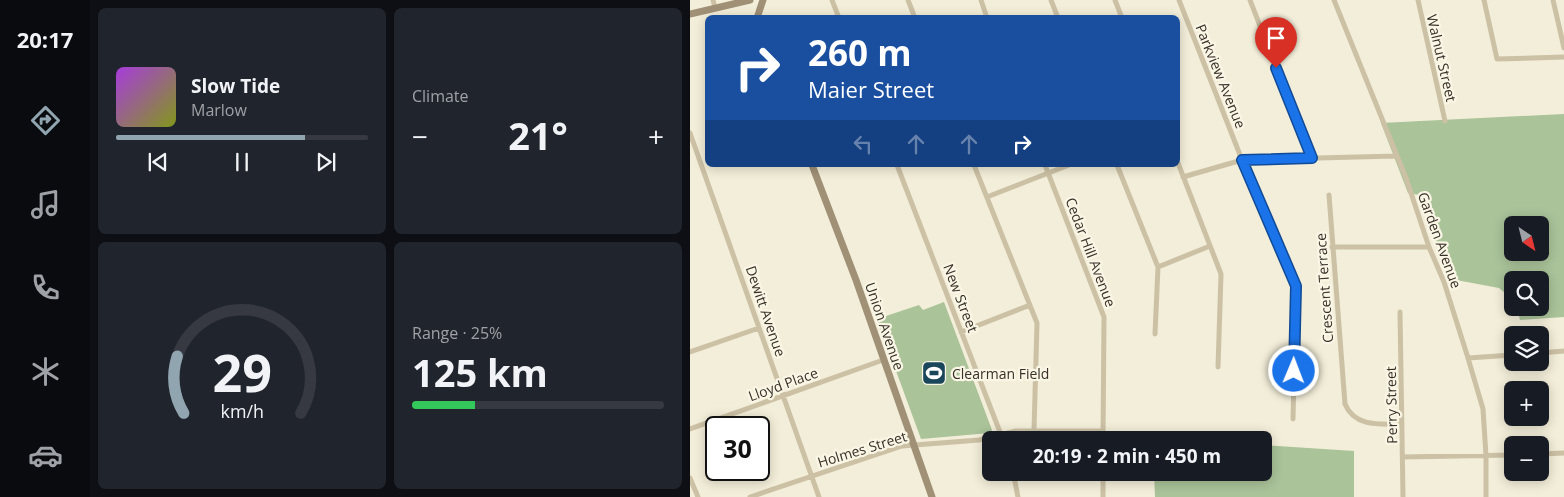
<!DOCTYPE html>
<html lang="en">
<head>
<meta charset="utf-8">
<style>
	body { margin:0; font-family:"Open Sans",sans-serif; background:#20242c; color:#f1f3f6; height:100vh; display:flex; flex-direction:column; font-size:19px; white-space:nowrap }
	* { box-sizing:border-box; margin:0 }
	p { font-size:16px; color:#9ea1a6 }
	.icon { flex:none; width:28px; height:28px; fill:none; stroke:currentColor; stroke-width:2; stroke-linecap:round; stroke-linejoin:round }
	.map { position:relative; flex:1; overflow:hidden }
	.details { display:flex; flex-direction:column; gap:8px; padding:8px; background:#0d0f14; width:600px }
	.details>* { flex:none }
	.top-card { position:absolute; left:15px; top:15px; width:475px; height:152px; border-radius:8px; box-shadow:0 2px 12px #0003; background:#1a4fa0; color:#fff; overflow:hidden }
	.needle { width:32px; rotate:145deg }
	.fabs { position:absolute; left:814px; top:216px; display:grid; gap:10px }
	.fabs a { display:grid; place-items:center; width:45px; height:45px; border-radius:8px; background:#171b24; box-shadow:0 2px 12px #0003; font-size:25px }
	.speed { position:absolute; left:15px; top:416px; display:flex; gap:10px; font-size:25px; font-weight:700; text-align:center }
	.speed>* { display:grid; place-content:center; width:65px; height:65px; border-radius:50%; background:#171b24; box-shadow:0 2px 12px #0003; line-height:1 }
	.speed .limit { border:2px solid #111; border-radius:8px; background:#fff; color:#111 }
	.pin { position:absolute; display:grid; place-items:center; width:42px; height:42px; color:#fff; margin:-51px -21px; border-radius:50% 50% 50% 0; rotate:-45deg; box-shadow:0 0 5px #0007 }
	.pin .icon { rotate:45deg }
	.me { position:absolute; width:55px; margin:-28px; rotate:1deg; stroke-linejoin:round; filter:drop-shadow(0 0 4px #0008) }
	.turn { display:flex; align-items:center; gap:18px; height:105px; padding:0 20px; font-size:22px }
	.turn .icon { width:65px; height:65px; stroke-width:2.5 }
	.turn b { display:block; font-size:35px; line-height:42px }
	.lanes { display:flex; align-items:center; height:48px; padding:0 20px; background:#0003; justify-content:center; gap:25px; direction:ltr }
	.lanes .off { opacity:.35 }
	.big { font-size:38px; font-weight:700; line-height:1.1 }
	.details .card { flex:1; display:flex; flex-direction:column; justify-content:center; gap:8px; min-width:0; padding:0 18px; border-radius:8px; background:#20242c }
	.details .dial { align-items:center; gap:0 }
	.dial svg { height:130px; overflow:visible; fill:none; stroke:#363941; stroke-width:7; stroke-linecap:round; text-anchor:middle }
	.dial text { fill:#f1f3f6; stroke:none }
	.song { display:flex; align-items:center; gap:15px }
	.cover { width:60px; height:60px; border-radius:8px; background:linear-gradient(135deg,hsl(280 70% 55%),hsl(70 70% 35%)) }
	.played { height:5px; border-radius:2px; background:linear-gradient(90deg,#90a5b0 75%,#363941 75%) }
	.keys { display:flex; justify-content:space-around; direction:ltr }
	.heat { display:flex; justify-content:space-between; align-items:center; font-size:28px; direction:ltr }
	.charge { height:8px; border-radius:4px; background:linear-gradient(90deg,#34c759 25%,#363941 0) }
	.details .tiles { flex:1; display:grid; gap:8px; grid-template-columns:repeat(2,1fr) }
	.trip { position:absolute; left:292px; top:431px; width:290px; height:50px; border-radius:8px; background:#171b24; box-shadow:0 2px 12px #0003; font-weight:700; line-height:50px; text-align:center }
	main { display:flex; flex:1; min-height:0 }
	.dock { display:flex; flex-direction:column; width:90px; justify-content:space-around; align-items:center; background:#090b0e; color:#9ea1a6 }
	.dock .icon { width:35px; height:35px }
	.dock .on { color:#90a5b0 }
	.dock b { font-size:22px; color:#f1f3f6 }
	.map>svg:first-child { display:block }
	.green { fill:#aac399; fill-rule:evenodd }
	.lines { fill:none; stroke-linecap:round; stroke-linejoin:round }
	.street { stroke:#ccc1a5; stroke-width:5 }
	.secondary { stroke:#9f9076; stroke-width:7 }
	.route-casing { stroke:#114b97; stroke-width:12 }
	.route { stroke:#1a73e8; stroke-width:9 }
	.labels { text-anchor:middle; dominant-baseline:central; stroke-width:4.5; stroke-linejoin:round; paint-order:stroke }
	.street-label { font-size:14px; fill:#373027; stroke:#faf6e6 }
	.poi-label { font-size:14px; fill:#373027; stroke:#faf6e6; text-anchor:start }
</style>
</head>
<body>
<main>
<nav class="dock">
<b>20:17</b>
<svg class="icon on" aria-label="directions" viewBox="0 0 24 24"><path d="M12 3l9 9-9 9-9-9zM9 14v-3h6M13 9l2 2-2 2"/></svg>
<svg class="icon" aria-label="music" viewBox="0 0 24 24"><path d="M9 18V5l10-2v13"/><circle cx="6" cy="18" r="3"/><circle cx="16" cy="16" r="3"/></svg>
<svg class="icon" aria-label="phone" viewBox="0 0 24 24"><path d="M5 4h4l2 5-3 2q2 4 5 5l2-3 5 2v4C11 20 4 13 5 4z"/></svg>
<svg class="icon" aria-label="climate" viewBox="0 0 24 24"><path d="M12 3v18M4 7l16 10M4 17L20 7"/></svg>
<svg class="icon" aria-label="car" viewBox="0 0 24 24"><path d="M5 17H2v-5l4-1 3-4h7l3 4 3 1v5h-3M9 17h6M6 11h13"/><circle cx="7" cy="17" r="2"/><circle cx="17" cy="17" r="2"/></svg>
</nav>
<section class="details">
<div class="tiles">
<div class="card">
<div class="song"><i class="cover"></i><div><b>Slow Tide</b><p>Marlow</p></div></div>
<div class="played"></div>
<div class="keys"><svg class="icon" aria-label="previous" viewBox="0 0 24 24"><path d="M18 5L8 12l10 7zM5 5v14"/></svg><svg class="icon" aria-label="pause" viewBox="0 0 24 24"><path d="M8 5v14M16 5v14"/></svg><svg class="icon" aria-label="next" viewBox="0 0 24 24"><path d="M6 5l10 7-10 7zM19 5v14"/></svg></div>
</div>
<div class="card"><p>Climate</p>
<div class="heat"><a>−</a><b class="big">21°</b><a>+</a></div>
</div>
<div class="card dial"><svg viewBox="0 0 100 80">
<path d="M14 69A42 42 0 1 1 86 69"/>
<path d="M14 69A42 42 0 0 1 10 34" stroke="#90a5b0"/>
<text x="50" y="56" font-size="32" font-weight="700">29</text>
<text x="50" y="72" font-size="11">km/h</text>
</svg></div>
<div class="card"><p>Range · 25%</p><b class="big">125 km</b><div class="charge"></div></div>
</div>
</section>
<div class="map">
<svg width="874" height="497" viewBox="0 0 874 497">
	<rect width="100%" height="100%" fill="#f3eed9"/>
	<!-- green -->
	<path class="green" d="M874 114V317L830 320 827 308H850V280H822V299L809 288 761 279 729 195 718 193 691 123ZM822 225H850V252H822Z
		M254 302 302 430 300 433 231 439 187 319 229 305 233 310Z
		M574 445 664 451V497H465L464 473 574 472Z"/>
	<g class="lines">
		<!-- street -->
		<path class="street" d="M23 0 25 8
			M142 0 149 18
			M218 0 225 18
			M291 0 297 18
			M361 0 368 18
			M425 0 432 18
			M489 0 552 160 606 286 603 419
			M560 0 621 158
			M644 0 716 178 739 247 754 282 778 358 793 409 796 456V497
			M728 0 755 121
			M794 0 807 59 874 57
			M863 0 874 48
			M0 133 129 497
			M488 163 531 274 528 367
			M207 165 313 440
			M284 165 347 323 344 430
			M355 165 414 317 413 440
			M427 165 468 267 465 334
			M493 177 552 160 706 156
			M639 195 655 404C665 428 692 424 712 424
			M297 197 379 165
			M642 247H739
			M468 267 520 246
			M710 312 713 497
			M271 332 340 305
			M0 352 69 328
			M850 353 874 351
			M778 358 822 355
			M0 429 193 360
			M850 454 874 453
			M713 457 822 455
			M323 472 328 497
			M413 472V497
			M0 478 8 497
			M60 497 212 446 289 440 326 431H413"/>
		<!-- secondary -->
		<path class="secondary" d="M0 14 60 0
			M67 18 73 0
			M122 165 166 280 242 497"/>
	</g>
	<g class="lines">
		<defs>
			<path id="route" d="M586 68 622 158 552 160 606 286 604 371"/>
		</defs>
		<!-- route casing -->
		<use href="#route" class="route-casing"/>
		<!-- route -->
		<use href="#route" class="route"/>
	</g>
	<!-- icons -->
	<defs>
		<symbol id="stadium-square" viewBox="-11 -11 22 22"><rect x="-9" y="-9" width="18" height="18" rx="4" fill="#1a465b" stroke="#faf6e6"/><path d="M0-5a6.5 5 0 1 0 0 10a6.5 5 0 1 0 0-10ZM-3.5-1.8h7v3.6h-7Z" fill="#fff"/></symbol>
	</defs>
	<g fill-rule="evenodd">
		<use href="#stadium-square" x="230" y="359" width="28" height="28"/>
	</g>
	<g class="labels">
		<!-- street labels -->
		<g class="street-label">
			<text transform="translate(752 58) rotate(77)">Walnut Street</text>
			<text transform="translate(531 76) rotate(68)">Parkview Avenue</text>
			<text transform="translate(750 240) rotate(70)">Garden Avenue</text>
			<text transform="translate(401 252) rotate(69)">Cedar Hill Avenue</text>
			<text transform="translate(634 288) rotate(-94)">Crescent Terrace</text>
			<text transform="translate(271 298) rotate(69)">New Street</text>
			<text transform="translate(76 311) rotate(71)">Dewitt Avenue</text>
			<text transform="translate(195 326) rotate(71)">Union Avenue</text>
			<text transform="translate(93 384) rotate(-20)">Lloyd Place</text>
			<text transform="translate(701 405) rotate(-91)">Perry Street</text>
			<text transform="translate(172 449) rotate(-17)">Holmes Street</text>
		</g>
		<!-- poi labels -->
		<g class="poi-label">
			<text x="262" y="373">Clearman Field</text>
		</g>
	</g>
</svg>
<div class="fabs">
<a><svg class="needle" viewBox="-14 -14 28 28"><path d="M0-13l5 13h-10z" fill="#e53935"/><path d="M0 13l5-13h-10z" fill="#9ea1a6"/></svg></a>
<a><svg class="icon" aria-label="search" viewBox="0 0 24 24"><circle cx="10" cy="10" r="6"/><path d="M15 15l6 6"/></svg></a>
<a><svg class="icon" aria-label="layers" viewBox="0 0 24 24"><path d="M12 4l9 5-9 5-9-5zM3 14l9 5 9-5"/></svg></a>
<a>+</a>
<a>−</a>
</div>
<div class="speed"><div class="limit">30</div></div>
<div class="pin" style="left:586px;top:68px;background:#d93025"><svg class="icon" aria-label="arrive" viewBox="0 0 24 24"><path d="M6 21V4h12l-3 4 3 4H6"/></svg></div>
<svg class="me" style="left:604px;top:371px" viewBox="-20 -20 40 40"><circle r="17" fill="#1a73e8" stroke="#fff" stroke-width="3"/><path d="M0-11L8 9 0 5-8 9z" fill="#fff"/></svg>
<div class="trip">20:19 · 2 min · 450 m</div>
<div class="top-card">
<div class="turn"><svg class="icon" aria-label="right" viewBox="0 0 24 24"><path d="M7 20v-9h11M14 6l5 5-5 5"/></svg><div><b>260 m</b>Maier Street</div></div>
<div class="lanes"><svg class="icon off" aria-label="left" viewBox="0 0 24 24"><path d="M17 20v-9H6M10 6l-5 5 5 5"/></svg><svg class="icon off" aria-label="ahead" viewBox="0 0 24 24"><path d="M12 20V5M6 11l6-6 6 6"/></svg><svg class="icon off" aria-label="ahead" viewBox="0 0 24 24"><path d="M12 20V5M6 11l6-6 6 6"/></svg><svg class="icon" aria-label="right" viewBox="0 0 24 24"><path d="M7 20v-9h11M14 6l5 5-5 5"/></svg></div>
</div>
</div>
</main>
</body>
</html>
